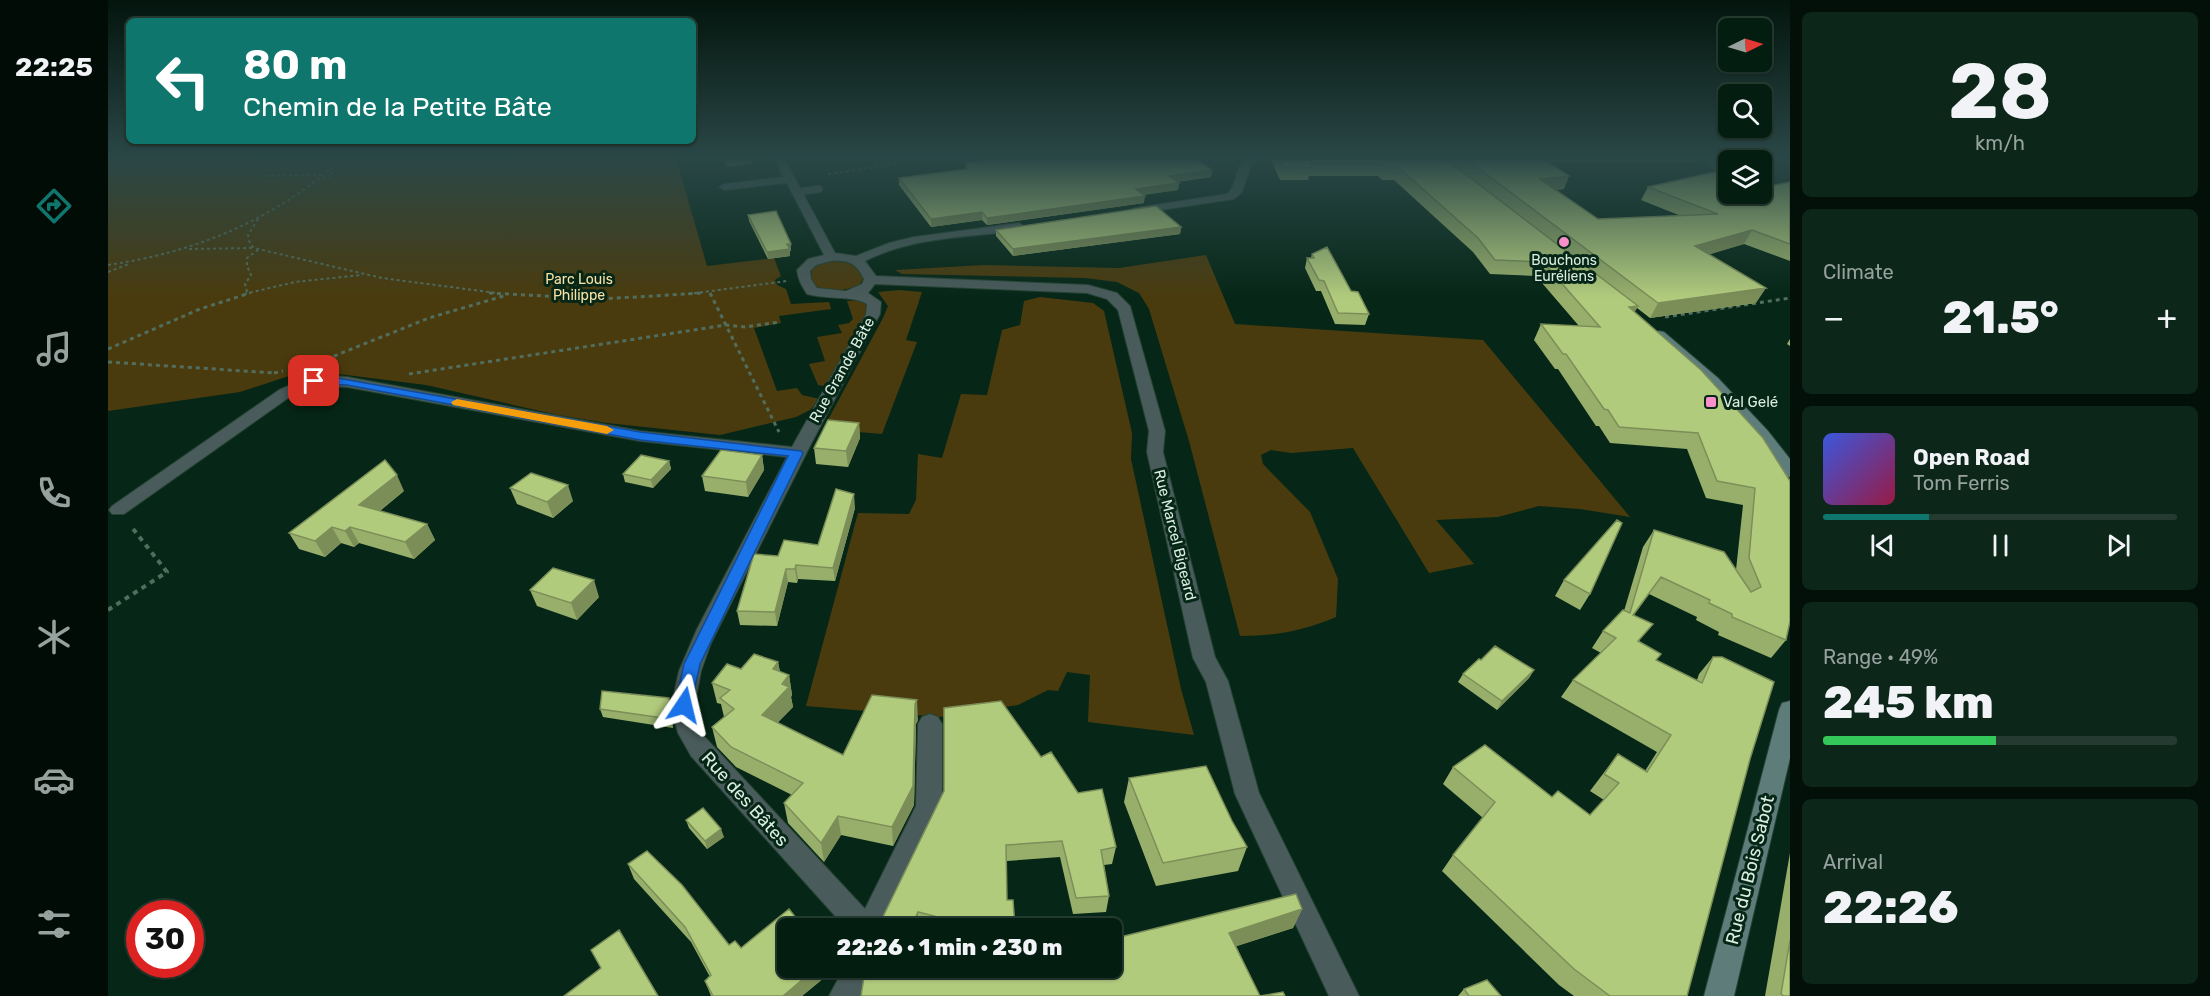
<!DOCTYPE html>
<html lang="en">
<head>
<meta charset="utf-8">
<style>
	body { margin:0; font-family:Rubik,sans-serif; background:#0d261a; color:#f1f3f6; height:100vh; display:flex; flex-direction:column; font-size:22px; white-space:nowrap }
	* { box-sizing:border-box; margin:0 }
	p { font-size:20px; color:#97a29f }
	.icon { flex:none; width:33px; height:33px; fill:none; stroke:currentColor; stroke-width:2; stroke-linecap:round; stroke-linejoin:round }
	.map { position:relative; flex:1; overflow:hidden }
	.panel { display:flex; flex-direction:column; gap:12px; padding:12px; background:#021009; width:420px }
	.panel>* { flex:none }
	.top-card { position:absolute; left:18px; top:18px; width:570px; height:126px; border-radius:9px; box-shadow:0 2px 4px #0004,0 0 0 2px #253b31; background:#0f766e; color:#fff; overflow:hidden }
	.needle { width:39px; rotate:85deg }
	.tools { position:absolute; left:1610px; top:18px; display:grid; gap:12px }
	.tools a { display:grid; place-items:center; width:54px; height:54px; border-radius:9px; background:#041d11; box-shadow:0 2px 4px #0004,0 0 0 2px #253b31; font-size:30px }
	.speed { position:absolute; left:18px; top:900px; display:flex; gap:12px; font-size:30px; font-weight:700; text-align:center }
	.speed>* { display:grid; place-content:center; width:78px; height:78px; border-radius:50%; background:#041d11; box-shadow:0 2px 4px #0004,0 0 0 2px #253b31; line-height:1 }
	.speed .limit { border:9px solid #d22; background:#fff; color:#111 }
	.pin { position:absolute; display:grid; place-items:center; width:51px; height:51px; color:#fff; margin:-26px; border-radius:12px; box-shadow:0 3px 9px #0006 }
	.me { position:absolute; width:66px; margin:-33px; rotate:10deg; stroke-linejoin:round; filter:drop-shadow(0 0 4px #0008) }
	.turn { display:flex; align-items:center; gap:21px; height:126px; padding:0 18px; font-size:27px }
	.turn .icon { width:78px; height:78px; stroke-width:2.5 }
	.turn b { display:block; font-size:42px; line-height:51px }
	.big { font-size:45px; font-weight:800; line-height:1.1 }
	.panel .card { flex:1; display:flex; flex-direction:column; justify-content:center; gap:9px; min-width:0; padding:0 21px; border-radius:9px; background:#0d261a }
	.panel .dial { align-items:center; gap:0 }
	.dial b { font-size:78px; line-height:1 }
	.song { display:flex; align-items:center; gap:18px }
	.cover { width:72px; height:72px; border-radius:9px; background:linear-gradient(135deg,hsl(230 70% 55%),hsl(340 70% 35%)) }
	.played { height:6px; border-radius:3px; background:linear-gradient(90deg,#0f766e 30%,#253b31 30%) }
	.keys { display:flex; justify-content:space-around; direction:ltr }
	.heat { display:flex; justify-content:space-between; align-items:center; font-size:33px; direction:ltr }
	.charge { height:9px; border-radius:4px; background:linear-gradient(90deg,#34c759 49%,#253b31 0) }
	.trip { position:absolute; left:669px; top:918px; width:345px; height:60px; border-radius:9px; background:#041d11; box-shadow:0 2px 4px #0004,0 0 0 2px #253b31; font-weight:800; line-height:60px; text-align:center }
	main { display:flex; flex:1; min-height:0 }
	.menu { display:flex; flex-direction:column; width:108px; justify-content:space-around; align-items:center; background:#020c07; color:#97a29f }
	.menu .icon { width:42px; height:42px }
	.menu .current { color:#0f766e }
	.menu b { font-size:27px; color:#f1f3f6 }
	.map>svg:first-child { display:block }
	.green { fill:#4a3b0e }
	.lines { fill:none; stroke-linecap:round; stroke-linejoin:round }
	.lane-casing { stroke:#244333; stroke-width:8 }
	.street-casing { stroke:#244333; stroke-width:2 }
	.secondary-casing { stroke:#244333; stroke-width:2 }
	.path-far2 { stroke:#516d5e; stroke-width:2; stroke-dasharray:3 3; stroke-linecap:butt }
	.path-far1 { stroke:#516d5e; stroke-width:3; stroke-dasharray:4 4; stroke-linecap:butt }
	.path { stroke:#516d5e; stroke-width:4; stroke-dasharray:5 5; stroke-linecap:butt }
	.lane { stroke:#495b5a; stroke-width:7 }
	.street { fill:#495b5a; fill-rule:evenodd }
	.secondary { fill:#5e7c7a; fill-rule:evenodd }
	.wall { fill:#98af6c }
	.shaded-wall { fill:#7c8e58 }
	.building { fill:#b1cb7d; stroke:#7c8e58; stroke-width:1.5 }
	.route { fill:#1a73e8; stroke:#114b97; stroke-width:1.5 }
	.slow { fill:#f59e0b }
	.poi-dot { fill:#f990ca; stroke:#062717; stroke-width:2 }
	.labels { text-anchor:middle; dominant-baseline:central; stroke-width:6; stroke-linejoin:round; paint-order:stroke }
	.far-poi-label { font-size:14px; fill:#dbede1; stroke:#062717 }
	.far-park-label { font-size:14px; fill:#f8e1a4; stroke:#062717 }
	.street-label { font-size:15px; fill:#dbede1; stroke:#062717 }
	.poi-label { font-size:15px; fill:#dbede1; stroke:#062717; text-anchor:start }
	.near-street-label { font-size:18px; fill:#dbede1; stroke:#062717 }
</style>
</head>
<body>
<main>
<nav class="menu">
<b>22:25</b>
<svg class="icon current" aria-label="directions" viewBox="0 0 24 24"><path d="M12 3l9 9-9 9-9-9zM9 14v-3h6M13 9l2 2-2 2"/></svg>
<svg class="icon" aria-label="music" viewBox="0 0 24 24"><path d="M9 18V5l10-2v13"/><circle cx="6" cy="18" r="3"/><circle cx="16" cy="16" r="3"/></svg>
<svg class="icon" aria-label="phone" viewBox="0 0 24 24"><path d="M5 4h4l2 5-3 2q2 4 5 5l2-3 5 2v4C11 20 4 13 5 4z"/></svg>
<svg class="icon" aria-label="climate" viewBox="0 0 24 24"><path d="M12 3v18M4 7l16 10M4 17L20 7"/></svg>
<svg class="icon" aria-label="car" viewBox="0 0 24 24"><path d="M5 17H2v-5l4-1 3-4h7l3 4 3 1v5h-3M9 17h6M6 11h13"/><circle cx="7" cy="17" r="2"/><circle cx="17" cy="17" r="2"/></svg>
<svg class="icon" aria-label="filters" viewBox="0 0 24 24"><path d="M4 7h16M4 17h16"/><circle cx="9" cy="7" r="2"/><circle cx="15" cy="17" r="2"/></svg>
</nav>
<div class="map">
<svg width="1682" height="996" viewBox="0 0 1682 996">
	<rect width="100%" height="100%" fill="#062717"/>
	<!-- green -->
	<path class="green" d="M0 158H568L599 266 666 258 673 276 667 280 669 285 678 289 683 304 721 302 723 309 671 316 673 323 646 328 669 391 689 388 694 395 712 399 702 410 688 417 612 435 499 423 450 415 318 385 199 370 132 392 0 411Z
		M1098 255 1127 324 1375 340 1522 517 1472 509 1431 506 1390 517 1328 520 1366 564 1321 573 1245 448 1183 453 1163 450 1153 455 1155 464 1202 512 1230 579 1228 617C1195 631 1168 636 1132 636L1081 441 1041 309 1031 293 1009 282 977 278 794 274 787 270 876 265 1011 268Z
		M729 260C743 262 748 266 755 278L752 285C736 292 697 297 704 268L711 263Z
		M791 290 814 292 798 340 809 342 774 434 715 429 775 318 780 306 770 292Z
		M932 297 985 303 996 311 1024 433 1023 459 1073 689 1086 735 980 722 982 675 959 672 950 691 940 690 910 705 832 717 698 706 750 513 801 514 808 500 810 454 834 458 853 394 879 395 894 330 912 325 916 301Z
		M756 300 760 304V313L720 387 710 385 701 364 717 361 709 337 734 333 730 325 741 323 745 319 739 301Z"/>
	<g class="lines">
		<defs>
			<path id="lane" d="M689 192 711 189"/>
			<path id="street" d="M666 158H676L727 253 748 256 781 243 806 237 911 223 917 227 911 231C859 237 805 237 757 261L768 276 980 285 1009 293 1022 306 1057 431 1055 452 1107 657 1120 681 1151 793 1251 996H1221L1127 794 1098 682 1085 658 1039 452 1041 431 1010 310 999 299 979 293 767 284 760 293 773 302 772 314 703 444 603 643 593 671 589 693V718L594 734 757 909 808 806 810 724 814 717 822 714 830 717 834 724V807L776 928H738L583 756 570 733 566 718V693L571 671 589 629 679 457 532 441 239 387 207 386 183 396 16 514H4L1 510 4 506 171 390C193 379 215 374 239 377L532 431 684 447 758 314 759 304C744 295 720 300 699 294 694 286 690 280 689 270L700 259 716 255 679 183 616 190 611 187 616 184 675 177ZM723 261C741 260 748 263 756 279L754 284 738 291 709 288 703 279 702 271 708 265Z
				M1139 158H1152L1143 165 1134 192 1126 199 1027 214 1021 211 1027 208 1119 194C1130 185 1126 166 1139 158Z
				M1598 158H1609L1611 163 1620 168V176L1603 167 1597 160Z
				M736 968H766L752 996H721Z"/>
			<path id="secondary" d="M1551 331 1556 332 1610 378 1660 431 1682 459V477L1676 476C1640 423 1595 378 1546 338L1544 335 1546 332Z
				M1682 701V758L1626 996H1596L1671 710 1674 703Z"/>
		</defs>
		<!-- lane casing -->
		<use href="#lane" class="lane-casing"/>
		<!-- street casing -->
		<use href="#street" class="street-casing"/>
		<!-- secondary casing -->
		<use href="#secondary" class="secondary-casing"/>
		<!-- path-far2 -->
		<path class="path-far2" d="M720 174 829 158
			M157 176 217 175
			M214 178 225 175 222 172
			M150 219 140 235 142 244 146 248 274 278 396 294
			M81 249 145 248
			M0 265C89 252 168 219 235 158
			M0 272 21 264
			M139 292 137 284 143 275 139 266V258L150 250
			M136 294 187 282 253 275
			M580 294 679 281"/>
		<!-- path-far1 -->
		<path class="path-far1" d="M381 293 493 299 595 293
			M602 293 671 432
			M1557 317 1682 298
			M0 349 92 309 142 293
			M0 362 167 373
			M211 362 321 318 399 295
			M166 373 175 371
			M301 374 618 325 637 327 672 322"/>
		<!-- path -->
		<path class="path" d="M0 610 59 572 22 525"/>
		<!-- lane -->
		<use href="#lane" class="lane"/>
		<!-- street -->
		<use href="#street" class="street"/>
		<!-- secondary -->
		<use href="#secondary" class="secondary"/>
	</g>
	<!-- wall -->
	<path class="wall" d="M866 158H1087L1104 170 1103 177 1069 182 1071 183 1070 190 1035 195 1036 203 879 225 874 220 823 227 791 185V178L858 169V163L870 162Z
		M1162 158H1321L1338 159 1336 158H1592L1591 161 1441 162 1456 189 1447 190 1490 219 1573 216 1533 200 1540 187H1657L1682 182V261L1636 244 1601 254 1648 303 1542 318 1529 308 1526 312 1655 438 1678 640 1663 658 1610 635 1611 632 1588 620 1589 617 1541 594 1526 615 1532 642 1548 660 1589 680 1591 674 1605 657 1642 759 1579 996H1466L1451 985 1334 871 1345 855 1375 818 1335 784 1345 767 1444 797 1482 815 1496 800 1482 791 1510 754 1537 771 1549 752 1453 697 1465 680 1493 653 1484 648 1495 631 1516 611 1535 547 1546 530 1628 570 1635 505 1598 498 1579 449 1502 443 1491 426H1488L1450 369H1447L1426 340 1433 324 1471 326 1428 276 1382 274 1365 252 1286 180H1274L1270 176H1201L1200 180H1172Z
		M640 215 683 251H682V256L660 259 641 221Z
		M1073 227 1072 234 905 256 888 236V230Z
		M1204 254 1243 291 1261 314 1257 325 1227 324 1213 291H1208L1197 268 1199 258H1203Z
		M1682 339V346L1679 344Z
		M751 423 752 438 740 467 708 464 706 448Z
		M654 455 656 470 640 497 597 491 594 476Z
		M561 461 563 469 545 488 517 482 515 474Z
		M402 488 465 501 445 518 409 504Z
		M296 491 272 511 319 524 327 540 306 559 251 543 246 547 233 543 217 557 191 549 181 533Z
		M747 508 727 581 690 579 689 583 680 582 669 626 632 625 629 611 670 556 710 545Z
		M1456 580 1482 594 1472 610 1447 596Z
		M422 590 491 597 469 620 429 606Z
		M1373 660 1426 670 1421 678 1389 710 1350 682 1355 674Z
		M670 662 672 672 681 675 684 695 683 697 685 707 669 723 735 755 810 720 808 724 806 805 785 846 733 835 716 862 680 823 676 803 684 795 628 767 609 747 604 727 616 717 613 704 609 703 604 683 633 669Z
		M561 698 563 706 565 728 495 717 492 709Z
		M933 757 970 793 1008 847 1004 864 996 865 1001 896 998 912 965 914 952 857 899 861V900L907 928H771V925Z
		M1021 778 1124 821 1139 847 1130 871 1048 886 1016 802Z
		M578 820 616 837 599 849 581 828Z
		M1682 853V996H1657Z
		M520 864 621 945 633 948 680 968H728L694 996H603L597 981 602 977 583 942 526 879Z
		M1194 909 1185 928 1128 946 1152 996H1177H753L841 973 900 971 884 968H907V971L943 972 944 968H1004L1012 937Z
		M1356 989 1393 996H1350Z"/>
	<!-- shaded-wall -->
	<path class="shaded-wall" d="M644 158 645 164 618 167 617 161Z
		M1104 170 1103 177 1060 183 1061 176Z
		M1461 176 1456 189 1426 192 1432 179Z
		M1071 183 1070 190 1027 196 1028 189Z
		M1037 196 1036 203 879 225V218Z
		M874 212V220L823 227V219Z
		M1073 227 1072 234 905 256V249Z
		M1644 230 1636 244 1580 261 1587 246Z
		M679 244H683V251H682V256L660 259 659 252Z
		M1658 288 1648 303 1542 318 1550 303Z
		M1530 306 1522 321 1521 307Z
		M751 423 752 438 740 467 738 451Z
		M654 455 656 470 640 497 638 482Z
		M561 461 563 469 545 488 543 480Z
		M289 475 296 491 259 521 251 505Z
		M460 485 465 501 445 518 439 502Z
		M746 494 747 508 727 581 725 568Z
		M319 524 327 540 306 559 297 542Z
		M224 527 233 543 217 557 207 541Z
		M242 527 251 543 246 547 237 531Z
		M688 565 690 579 689 583 687 569Z
		M678 569 680 582 669 626 667 612Z
		M486 580 491 597 469 620 463 603Z
		M670 662 674 682 665 669Z
		M1426 670 1421 678 1389 710 1394 701Z
		M681 675 684 695 683 697 685 707 658 735 654 715Z
		M561 698 563 706 565 728 562 719Z
		M809 700 810 720 808 724 806 805 785 846 784 827 807 704Z
		M730 816 733 835 716 862 713 843Z
		M613 829 616 837 599 849 597 841Z
		M1194 909 1185 928 1114 951 1121 933Z
		M810 912V928H803Z
		M708 968H728L694 996H675Z"/>
	<!-- building -->
	<path class="building" d="M616 158H641L617 161Z
		M873 158H1087L1104 170 1061 176 1071 183 1028 189 1037 196 879 218 874 212 823 219 791 178 859 169 858 163 876 162Z
		M1170 158H1318L1339 160 1530 306 1521 307 1593 370 1655 438 1682 481V621L1678 640 1624 617V614L1601 603 1602 600 1553 577 1525 615 1545 624 1530 641 1553 654 1548 660 1594 683 1605 657H1614L1666 682 1642 759 1579 996H1502L1466 969 1345 855 1387 802 1345 767 1377 745 1444 797 1450 791 1482 815 1511 783 1496 774 1510 754 1539 772 1563 735 1465 680 1508 638 1495 631 1515 610 1522 613 1546 530 1616 552 1643 592 1653 587 1641 558 1647 488 1609 481 1590 433 1511 427 1500 410 1496 409 1458 354H1455L1433 324 1492 327 1435 262 1387 260 1370 238 1290 167H1278L1274 164H1202L1204 168 1175 167Z
		M1357 158H1434L1461 176 1432 179 1490 219 1610 214 1540 187 1620 169V194H1653V184L1657 187 1682 182V244L1644 230 1587 246 1658 288 1550 303Z
		M1048 206 1073 227 905 249 888 230Z
		M668 211 683 244H679L682 249 659 252 640 215Z
		M1219 247 1243 291 1250 292 1261 314 1230 313 1216 281 1211 280 1199 258H1206L1204 254Z
		M720 420 751 423 738 451 706 448Z
		M613 450 654 455 638 482 594 476Z
		M533 455 561 461 543 480 515 474Z
		M277 460 289 475 251 505 319 524 297 542 242 527 237 531 224 527 207 541 181 533Z
		M423 473 460 485 439 502 402 488Z
		M728 489 746 494 725 568 688 565 687 569H678L667 612 629 611 646 554 670 556 676 540 710 545Z
		M1509 520 1514 523 1482 594 1456 580Z
		M445 568 486 580 463 603 422 590Z
		M1387 646 1426 670 1394 701 1355 674 1371 659 1373 660Z
		M646 654 670 662 665 669 681 675 674 684 681 687 654 715 735 755 764 695 809 700 807 704 805 786 784 827 730 816 713 843 676 803 695 783 623 747 604 727 626 709 612 698 622 690 604 683 619 664 633 669Z
		M494 691 561 698 562 719 492 709Z
		M893 701 933 757 943 752 970 793 994 789 1008 847 993 850 1001 896 968 898 954 841 898 845 899 900H905L907 928H846V921L810 912 803 928H787L771 925 836 791V708Z
		M1098 766 1124 821 1139 847 1055 863 1021 778Z
		M595 808 613 829 597 841 578 820Z
		M539 851 574 885 621 945 627 941 633 948 681 909 696 928 705 921 711 928H680V968H708L675 996H604H605L597 981 603 975 577 927 520 864Z
		M1188 894 1194 909 1121 933 1152 996 1175 992 1177 996H753L757 971 841 973V971L944 972V968H1004V946H1015L1012 937Z
		M511 930 550 996H456L493 968 483 950Z
		M1682 940V996H1676L1673 994Z
		M1379 980 1393 996H1361L1356 989Z"/>
	<!-- sky -->
	<linearGradient id="sky" x2="0" y2="1"><stop stop-color="#03150d"/><stop offset="0.53" stop-color="#2a4747"/><stop offset="1" stop-color="#2a4747" stop-opacity="0"/></linearGradient>
	<rect width="1682" height="298" fill="url(#sky)"/>
	<!-- route -->
	<path class="route" d="M218 376 532 432 693 451 695 453 592 664 582 710 576 712 570 710 567 705 576 664 680 456 532 440 239 385C228 384 208 387 200 381L202 379Z"/>
	<!-- slow -->
	<path class="slow" d="M349 399 499 426 506 430 499 434 345 405 343 402Z"/>
	<!-- markers -->
	<g class="poi-dot">
		<circle cx="1456" cy="242" r="6"/>
		<rect x="1597" y="396" width="12" height="12" rx="3"/>
	</g>
	<g class="labels">
		<!-- far-poi labels -->
		<g class="far-poi-label">
			<text x="1456" y="260">Bouchons<tspan x="1456" dy="16">Euréliens</tspan></text>
		</g>
		<!-- far-park labels -->
		<g class="far-park-label">
			<text x="471" y="279">Parc Louis<tspan x="471" dy="16">Philippe</tspan></text>
		</g>
		<!-- street labels -->
		<g class="street-label">
			<text transform="translate(734 370) rotate(-61)">Rue Grande Bâte</text>
			<text transform="translate(1067 535) rotate(76)">Rue Marcel Bigeard</text>
		</g>
		<!-- poi labels -->
		<g class="poi-label">
			<text x="1615" y="402">Val Gelé</text>
		</g>
		<!-- near-street labels -->
		<g class="near-street-label">
			<text transform="translate(637 799) rotate(48)">Rue des Bâtes</text>
			<text transform="translate(1642 870) rotate(-76)">Rue du Bois Sabot</text>
		</g>
	</g>
</svg>
<div class="tools">
<a><svg class="needle" viewBox="-14 -14 28 28"><path d="M0-13l5 13h-10z" fill="#e53935"/><path d="M0 13l5-13h-10z" fill="#97a29f"/></svg></a>
<a><svg class="icon" aria-label="search" viewBox="0 0 24 24"><circle cx="10" cy="10" r="6"/><path d="M15 15l6 6"/></svg></a>
<a><svg class="icon" aria-label="layers" viewBox="0 0 24 24"><path d="M12 4l9 5-9 5-9-5zM3 14l9 5 9-5"/></svg></a>
</div>
<div class="speed"><div class="limit">30</div></div>
<div class="pin" style="left:206px;top:381px;background:#d93025"><svg class="icon" aria-label="arrive" viewBox="0 0 24 24"><path d="M6 21V4h12l-3 4 3 4H6"/></svg></div>
<svg class="me" style="left:576px;top:705px" viewBox="-20 -20 40 40"><path d="M0-17L14 15 0 8-14 15z" fill="#1a73e8" stroke="#fff" stroke-width="4"/></svg>
<div class="trip">22:26 · 1 min · 230 m</div>
<div class="top-card">
<div class="turn"><svg class="icon" aria-label="left" viewBox="0 0 24 24"><path d="M17 20v-9H6M10 6l-5 5 5 5"/></svg><div><b>80 m</b>Chemin de la Petite Bâte</div></div>
</div>
</div>
<section class="panel">
<div class="card dial"><b>28</b><p>km/h</p></div>
<div class="card"><p>Climate</p>
<div class="heat"><a>−</a><b class="big">21.5°</b><a>+</a></div>
</div>
<div class="card">
<div class="song"><i class="cover"></i><div><b>Open Road</b><p>Tom Ferris</p></div></div>
<div class="played"></div>
<div class="keys"><svg class="icon" aria-label="previous" viewBox="0 0 24 24"><path d="M18 5L8 12l10 7zM5 5v14"/></svg><svg class="icon" aria-label="pause" viewBox="0 0 24 24"><path d="M8 5v14M16 5v14"/></svg><svg class="icon" aria-label="next" viewBox="0 0 24 24"><path d="M6 5l10 7-10 7zM19 5v14"/></svg></div>
</div>
<div class="card"><p>Range · 49%</p><b class="big">245 km</b><div class="charge"></div></div>
<div class="card"><p>Arrival</p><b class="big">22:26</b></div>
</section>
</main>
</body>
</html>
